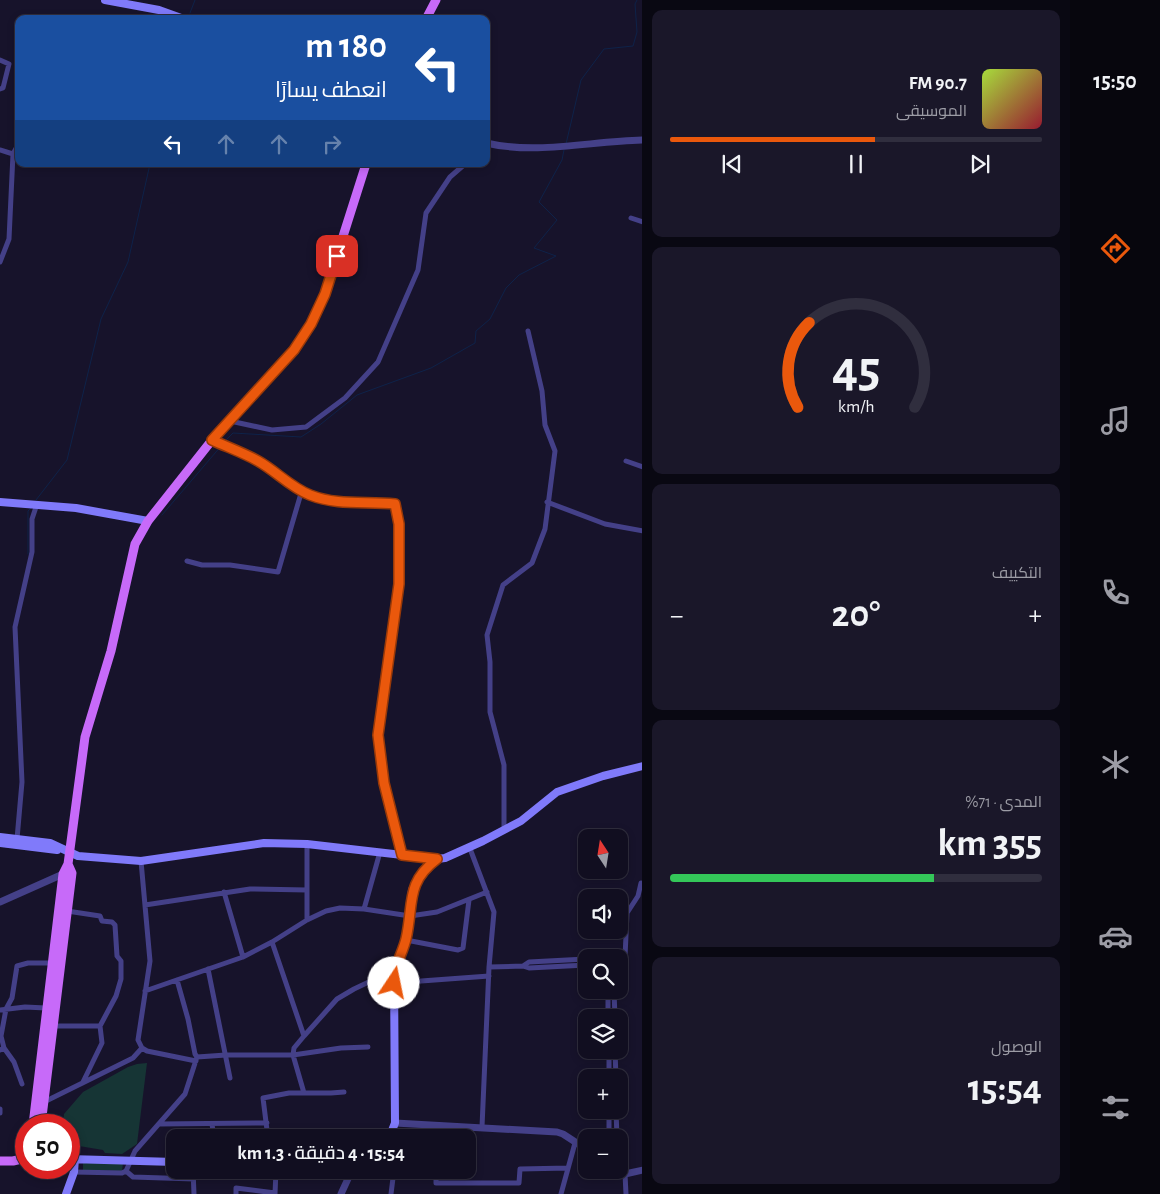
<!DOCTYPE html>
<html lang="ar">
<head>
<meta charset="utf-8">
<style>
	body { margin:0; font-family:"Alegreya Sans",Cairo,sans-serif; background:#1a1729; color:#f1f3f6; direction:rtl; height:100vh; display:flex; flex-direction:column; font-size:19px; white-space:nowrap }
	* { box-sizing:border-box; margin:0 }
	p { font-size:16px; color:#9c9ca5 }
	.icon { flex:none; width:28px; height:28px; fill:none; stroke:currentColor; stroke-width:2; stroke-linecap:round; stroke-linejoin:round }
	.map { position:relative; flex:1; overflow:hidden; direction:ltr }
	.drawer { display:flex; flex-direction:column; gap:10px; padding:10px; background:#090812; width:428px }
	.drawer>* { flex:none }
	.hud { position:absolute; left:15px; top:15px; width:475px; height:152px; border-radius:10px; box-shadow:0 2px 8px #0003,0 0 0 1px #302e3e; direction:rtl; background:#1a4fa0; color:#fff; overflow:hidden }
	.needle { width:32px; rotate:348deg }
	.buttons { position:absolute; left:578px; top:829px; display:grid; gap:10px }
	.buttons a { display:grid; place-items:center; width:50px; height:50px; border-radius:10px; background:#110e20; box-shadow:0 2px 8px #0003,0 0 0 1px #302e3e; font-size:25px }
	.speed { position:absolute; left:15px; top:1114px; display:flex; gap:10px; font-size:25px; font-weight:700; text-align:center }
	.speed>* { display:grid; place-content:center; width:65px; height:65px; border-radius:50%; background:#110e20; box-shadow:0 2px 8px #0003,0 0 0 1px #302e3e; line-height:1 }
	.speed .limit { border:8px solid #d22; background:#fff; color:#111 }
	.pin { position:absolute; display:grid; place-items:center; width:42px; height:42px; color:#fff; margin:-21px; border-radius:10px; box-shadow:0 2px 8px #0006 }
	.me { position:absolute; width:55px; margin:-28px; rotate:11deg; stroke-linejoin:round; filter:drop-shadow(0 0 4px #0008) }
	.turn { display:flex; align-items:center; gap:18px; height:105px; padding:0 20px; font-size:22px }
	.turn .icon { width:65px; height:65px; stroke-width:2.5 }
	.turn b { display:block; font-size:35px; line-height:42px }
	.lanes { display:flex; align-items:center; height:48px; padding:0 20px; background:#0003; justify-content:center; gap:25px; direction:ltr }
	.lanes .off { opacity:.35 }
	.big { font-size:38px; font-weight:600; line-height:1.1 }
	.drawer .tile { flex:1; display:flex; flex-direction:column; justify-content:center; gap:8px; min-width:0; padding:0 18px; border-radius:10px; background:#1a1729 }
	.drawer .dial { align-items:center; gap:0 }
	.dial svg { height:130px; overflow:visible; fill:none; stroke:#302e3e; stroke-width:7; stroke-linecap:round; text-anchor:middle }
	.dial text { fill:#f1f3f6; stroke:none }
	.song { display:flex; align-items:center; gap:15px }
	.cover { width:60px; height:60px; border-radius:8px; background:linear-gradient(135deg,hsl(80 70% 55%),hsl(350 70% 35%)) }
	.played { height:5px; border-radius:2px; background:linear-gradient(90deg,#ea580c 55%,#302e3e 55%) }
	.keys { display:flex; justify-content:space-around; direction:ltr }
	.heat { display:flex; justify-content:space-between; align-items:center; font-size:28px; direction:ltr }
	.charge { height:8px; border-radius:4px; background:linear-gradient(90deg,#34c759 71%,#302e3e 0) }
	.trip { position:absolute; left:166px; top:1129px; width:310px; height:50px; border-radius:10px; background:#110e20; box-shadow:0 2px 8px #0003,0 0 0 1px #302e3e; font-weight:600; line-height:50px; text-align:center; direction:rtl }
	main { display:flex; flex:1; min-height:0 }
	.menu { display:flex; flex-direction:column; width:90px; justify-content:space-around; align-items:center; background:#07060d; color:#9c9ca5 }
	.menu .icon { width:35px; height:35px }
	.menu .active { color:#ea580c }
	.menu b { font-size:22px; color:#f1f3f6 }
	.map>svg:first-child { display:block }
	.green { fill:#163535 }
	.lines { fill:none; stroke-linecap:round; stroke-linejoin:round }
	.stream { stroke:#0e2249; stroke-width:1 }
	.minor { stroke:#444088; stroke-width:5 }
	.tertiary { stroke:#444088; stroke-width:7 }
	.secondary { stroke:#807afa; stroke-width:8 }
	.primary { stroke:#c76af9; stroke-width:9 }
	.route-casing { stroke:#983908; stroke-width:12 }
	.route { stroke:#ea580c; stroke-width:9 }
</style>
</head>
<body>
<main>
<nav class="menu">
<b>15:50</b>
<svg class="icon active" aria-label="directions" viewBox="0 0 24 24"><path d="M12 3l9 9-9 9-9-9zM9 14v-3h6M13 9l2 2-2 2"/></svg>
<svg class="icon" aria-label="music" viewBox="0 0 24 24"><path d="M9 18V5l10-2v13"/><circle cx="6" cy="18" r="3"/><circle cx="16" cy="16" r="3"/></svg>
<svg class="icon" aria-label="phone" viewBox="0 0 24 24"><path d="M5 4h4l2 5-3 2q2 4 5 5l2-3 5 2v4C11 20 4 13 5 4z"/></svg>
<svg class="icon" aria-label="climate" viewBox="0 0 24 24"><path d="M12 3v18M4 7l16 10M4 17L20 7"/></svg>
<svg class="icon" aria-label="car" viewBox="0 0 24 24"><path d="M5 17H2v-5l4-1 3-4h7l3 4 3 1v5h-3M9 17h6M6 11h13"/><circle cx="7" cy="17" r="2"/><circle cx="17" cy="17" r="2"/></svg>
<svg class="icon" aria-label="filters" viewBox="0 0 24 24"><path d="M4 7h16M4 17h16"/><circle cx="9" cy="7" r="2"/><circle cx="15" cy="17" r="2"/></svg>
</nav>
<section class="drawer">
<div class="tile">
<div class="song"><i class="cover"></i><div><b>90.7 FM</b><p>الموسيقى</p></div></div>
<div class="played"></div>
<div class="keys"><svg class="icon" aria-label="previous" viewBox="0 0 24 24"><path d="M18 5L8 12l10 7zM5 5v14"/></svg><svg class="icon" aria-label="pause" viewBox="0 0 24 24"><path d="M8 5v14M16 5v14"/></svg><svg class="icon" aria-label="next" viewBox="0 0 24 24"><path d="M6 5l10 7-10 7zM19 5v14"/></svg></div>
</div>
<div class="tile dial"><svg viewBox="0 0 100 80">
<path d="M14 69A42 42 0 1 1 86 69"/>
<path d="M14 69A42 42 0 0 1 21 17" stroke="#ea580c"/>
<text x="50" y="56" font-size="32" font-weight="700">45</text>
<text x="50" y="72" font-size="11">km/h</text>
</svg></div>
<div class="tile"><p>التكييف</p>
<div class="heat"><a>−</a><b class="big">20°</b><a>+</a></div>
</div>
<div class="tile"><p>المدى · 71%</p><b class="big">355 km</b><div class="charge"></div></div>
<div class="tile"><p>الوصول</p><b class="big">15:54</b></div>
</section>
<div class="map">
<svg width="643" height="1194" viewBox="0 0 643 1194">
	<rect width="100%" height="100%" fill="#17132b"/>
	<!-- green -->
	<path class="green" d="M147 1063 137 1144 122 1154 105 1153 103 1150 73 1145 69 1139V1125H63L64 1114 83 1092 128 1067 137 1064Z
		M83 1162 123 1163 122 1171 83 1170Z"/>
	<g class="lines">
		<!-- stream -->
		<path class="stream" d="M190 13 195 0
			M566 144 581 80 604 49 633 46 637 32 635 4 637 0
			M224 442 233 433 301 437 321 424 357 395 431 368 475 343 476 331 490 319 506 288 519 275 556 256 534 248 557 220 539 202 562 160 564 150
			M36 500 67 460 101 319 128 262 150 164
			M162 515 222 445
			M28 554V511L31 508"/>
		<!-- minor -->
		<path class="minor" d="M0 60 9 64 3 88 0 89
			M0 150 13 154 19 143
			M631 218 643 222
			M0 262 9 239 13 154
			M230 421 272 430 306 427 345 398 378 362 418 270 426 213 450 177 465 164
			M212 440C227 447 244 453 258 461 276 471 291 487 310 495 338 505 366 501 395 505L399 524V585L378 735 384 783 402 855
			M626 461 643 467
			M547 502 605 524 643 531
			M187 561 202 565H230L278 572 302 490
			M504 830V765L490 712V662L487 635 503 585 532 563 545 529 555 451 545 425 542 391 528 331
			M17 839 22 782 15 627 32 552V519L37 504
			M307 844V920
			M469 846 494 912 489 967 482 1127
			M141 861 150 961 138 1040 142 1048 147 1051 196 1061
			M224 892 243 957
			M145 905 250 889 307 890
			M364 909 380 852
			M67 911 100 916 102 921 112 922 115 925 117 956 121 961V979L116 996 100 1026 102 1043 83 1082
			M406 940 458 950 463 948 469 900
			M272 942 304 1036
			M618 958 625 957 627 913 638 896 641 883
			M523 966 529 962 586 959
			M489 967 523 966 529 968 586 965
			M208 969 230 1078
			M177 980 188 1019 195 1054 197 1057
			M394 983 489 976
			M608 990V1018
			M614 990 615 1018
			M145 991 243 957 272 942 307 920 326 911 340 908 364 909 410 916 437 912 487 892
			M0 1010 25 1007 46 1008
			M53 1026H100
			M4 1048 14 1062 22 1084
			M0 1050 4 1048 1 1036 6 1009 12 998 17 966 28 963H52
			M609 1050V1078
			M615 1050 616 1078
			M304 1093H331L344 1092
			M44 1102 133 1058 142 1048
			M0 1109V1113
			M609 1110V1138
			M616 1110 617 1138
			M159 1124 267 1123
			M212 1124 214 1138
			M268 1138 263 1098 289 1093H304L293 1055 341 1048 368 1047
			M193 1170 194 1194
			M407 1170 436 1172V1183H519L520 1169 568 1168
			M126 1171 133 1177 194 1179
			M74 1172 122 1173 126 1171 135 1151 185 1094 197 1057 226 1055H293L294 1048 304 1036 337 999 354 989 394 970
			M625 1174 626 1194
			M236 1194V1188L275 1193
			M275 1194 276 1170
			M391 1194 394 1170
			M561 1194 575 1143"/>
		<!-- tertiary -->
		<path class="tertiary" d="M486 143C537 155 591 141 643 140
			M0 902 63 874
			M395 1123 557 1132 563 1134 586 1149
			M619 1170 625 1174 643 1170
			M341 1194 352 1170"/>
		<!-- secondary -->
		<path class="secondary" d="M105 0 159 10 184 19
			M0 502 76 508 148 521
			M0 837 50 843 78 856 141 861 264 843 307 844 437 859 445 858 483 841 521 821 557 792 603 776 643 766
			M0 843 57 850
			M389 1138 395 1123 394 970 406 940 412 890 426 868 437 859
			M69 1159 175 1162
			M66 1194 74 1172 75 1159"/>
		<!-- primary -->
		<path class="primary" d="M426 19 436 0
			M33 1125 63 874 68 864 85 737 111 651 135 544 148 521 212 440 294 350 311 324 325 293 366 164
			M41 1125 72 873 68 864
			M0 1161H13L26 1158"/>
	</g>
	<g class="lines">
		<defs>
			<path id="route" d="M337 256 325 294 311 324 294 350 212 440C227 447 244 453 258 461 276 471 290 487 310 495 338 506 366 501 395 504L399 524V584L378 735 384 783 402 855 437 859C405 883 414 904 406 939 402 955 394 965 394 983"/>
		</defs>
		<!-- route casing -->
		<use href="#route" class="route-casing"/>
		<!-- route -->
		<use href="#route" class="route"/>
	</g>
</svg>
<div class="buttons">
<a><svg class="needle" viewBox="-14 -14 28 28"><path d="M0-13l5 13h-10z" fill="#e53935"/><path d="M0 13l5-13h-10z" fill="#9c9ca5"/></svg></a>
<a><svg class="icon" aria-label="sound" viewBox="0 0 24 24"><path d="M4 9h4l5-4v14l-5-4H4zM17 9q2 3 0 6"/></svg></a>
<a><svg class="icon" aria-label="search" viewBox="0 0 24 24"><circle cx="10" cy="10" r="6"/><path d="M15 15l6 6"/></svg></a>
<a><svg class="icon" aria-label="layers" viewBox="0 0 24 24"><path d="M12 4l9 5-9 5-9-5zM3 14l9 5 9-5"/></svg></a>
<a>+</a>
<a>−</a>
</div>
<div class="speed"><div class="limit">50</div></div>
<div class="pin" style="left:337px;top:256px;background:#d93025"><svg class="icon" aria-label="arrive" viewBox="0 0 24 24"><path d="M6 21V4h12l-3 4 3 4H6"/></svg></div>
<svg class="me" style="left:394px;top:983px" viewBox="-20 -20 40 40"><circle r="19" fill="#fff"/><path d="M0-13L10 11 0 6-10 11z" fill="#ea580c"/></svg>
<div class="trip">15:54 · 4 دقيقة · 1.3 km</div>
<div class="hud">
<div class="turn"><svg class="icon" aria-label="left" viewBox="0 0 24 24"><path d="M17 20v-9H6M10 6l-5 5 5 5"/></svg><div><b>180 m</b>انعطف يسارًا</div></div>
<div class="lanes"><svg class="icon" aria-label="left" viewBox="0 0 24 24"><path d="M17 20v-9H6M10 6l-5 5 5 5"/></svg><svg class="icon off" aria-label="ahead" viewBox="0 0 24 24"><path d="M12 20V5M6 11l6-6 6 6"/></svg><svg class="icon off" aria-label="ahead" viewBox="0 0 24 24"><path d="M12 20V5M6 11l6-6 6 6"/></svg><svg class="icon off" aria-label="right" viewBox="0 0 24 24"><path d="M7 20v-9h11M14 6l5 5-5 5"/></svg></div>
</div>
</div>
</main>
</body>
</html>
